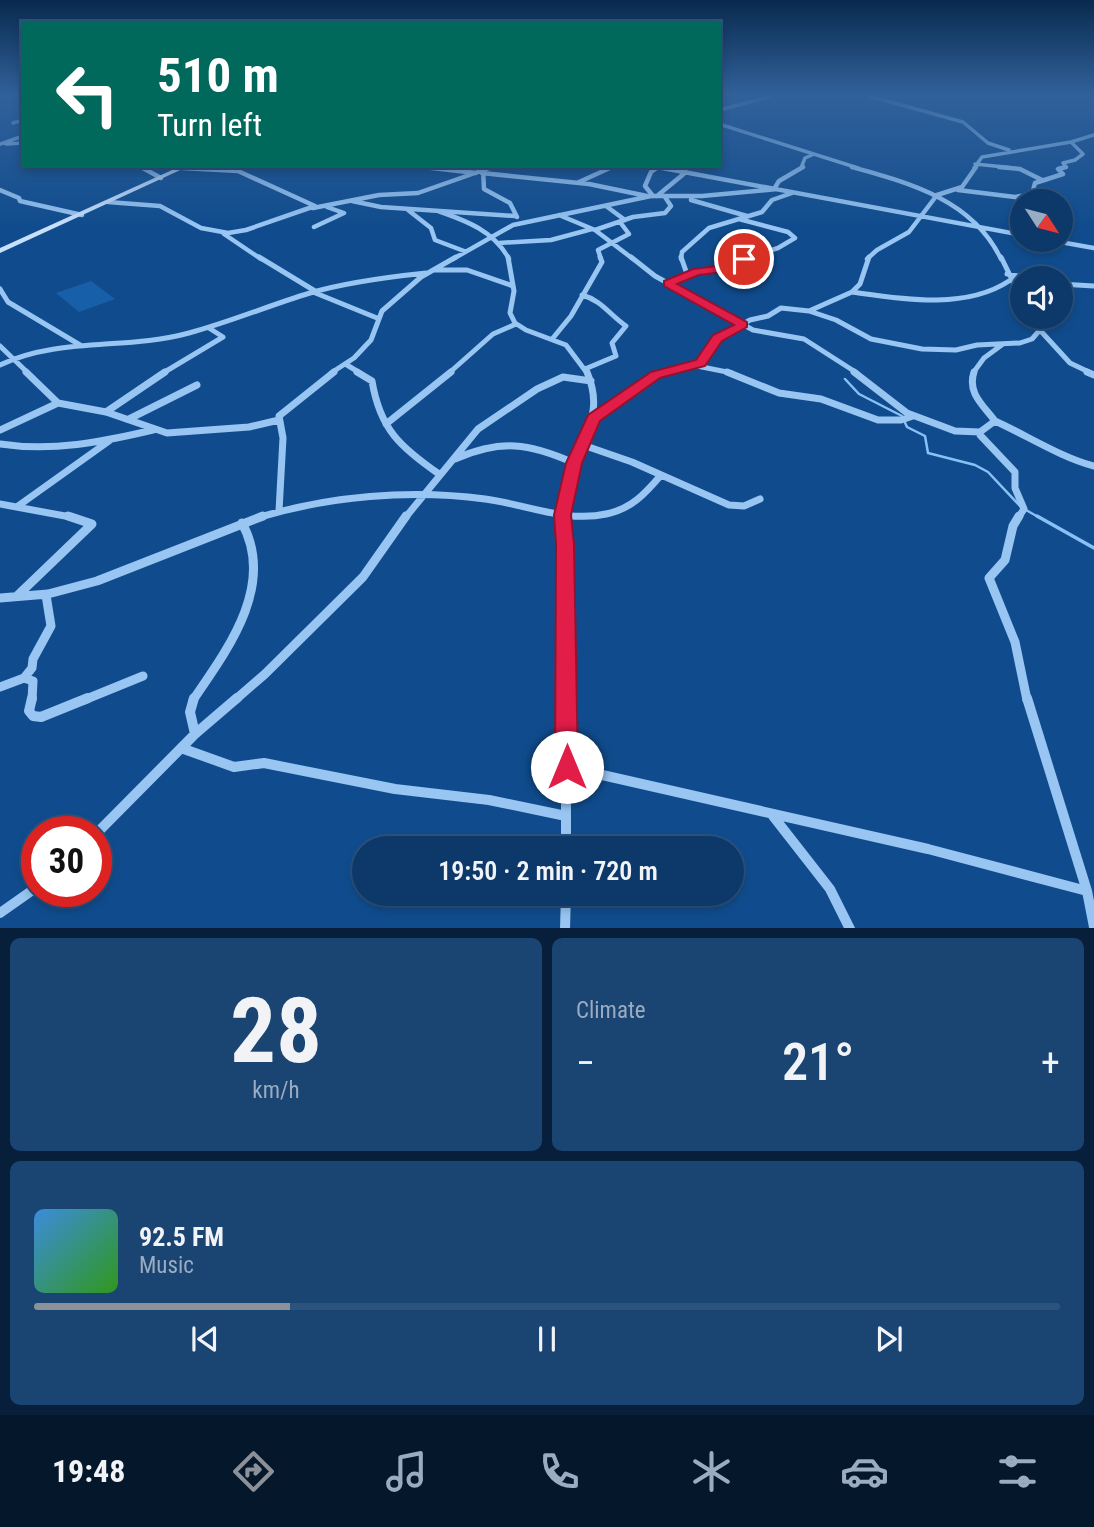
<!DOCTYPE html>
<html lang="en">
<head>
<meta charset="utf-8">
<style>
	body { margin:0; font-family:"Roboto Condensed",sans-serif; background:#1a4472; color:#f1f3f6; height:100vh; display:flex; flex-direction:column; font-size:26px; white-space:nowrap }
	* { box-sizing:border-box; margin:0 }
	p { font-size:23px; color:#9aacc1 }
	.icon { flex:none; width:38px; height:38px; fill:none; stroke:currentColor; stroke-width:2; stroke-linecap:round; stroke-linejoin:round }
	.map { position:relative; height:928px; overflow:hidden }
	.side { display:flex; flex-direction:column; gap:10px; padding:10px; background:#071f3a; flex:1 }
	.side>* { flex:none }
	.banner { position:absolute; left:21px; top:21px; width:700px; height:147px; border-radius:0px; box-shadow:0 4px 10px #0003,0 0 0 2px #2c537e; background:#00695c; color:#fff; overflow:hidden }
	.needle { width:46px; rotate:126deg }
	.tools { position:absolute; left:1010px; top:189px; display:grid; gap:14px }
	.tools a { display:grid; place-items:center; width:63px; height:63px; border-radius:50%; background:#0c396a; box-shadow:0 4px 10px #0003,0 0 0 2px #2c537e; font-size:35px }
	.speed { position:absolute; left:21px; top:816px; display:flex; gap:14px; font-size:35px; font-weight:700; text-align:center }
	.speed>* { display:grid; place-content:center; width:91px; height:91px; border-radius:50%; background:#0c396a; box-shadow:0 4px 10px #0003,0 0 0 2px #2c537e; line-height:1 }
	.speed .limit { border:10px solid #d22; background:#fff; color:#111 }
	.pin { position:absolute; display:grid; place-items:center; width:60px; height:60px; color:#fff; margin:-30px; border:4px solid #fff; border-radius:50%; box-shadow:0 2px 7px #0007 }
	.me { position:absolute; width:77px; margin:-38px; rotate:0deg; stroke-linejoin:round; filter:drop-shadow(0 0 5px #0008) }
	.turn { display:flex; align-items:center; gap:24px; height:147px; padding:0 21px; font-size:32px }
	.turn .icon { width:91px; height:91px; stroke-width:2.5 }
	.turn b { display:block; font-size:49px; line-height:60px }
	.big { font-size:52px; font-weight:600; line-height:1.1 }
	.side .card { flex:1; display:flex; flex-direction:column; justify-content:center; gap:10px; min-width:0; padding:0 24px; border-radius:10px; background:#1a4472 }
	.side .dial { align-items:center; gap:0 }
	.dial b { font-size:91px; line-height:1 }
	.song { display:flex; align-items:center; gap:21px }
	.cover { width:84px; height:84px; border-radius:10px; background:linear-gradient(135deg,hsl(210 70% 55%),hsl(110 70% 35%)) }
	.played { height:7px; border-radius:4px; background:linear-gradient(90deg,#8c9099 25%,#2c537e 25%) }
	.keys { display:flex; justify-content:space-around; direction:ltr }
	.heat { display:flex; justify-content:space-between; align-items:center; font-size:38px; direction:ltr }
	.side .tiles { flex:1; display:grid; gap:10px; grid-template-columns:1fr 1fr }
	.card:last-child { grid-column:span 2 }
	.trip { position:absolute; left:352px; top:836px; width:392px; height:70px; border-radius:35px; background:#0c396a; box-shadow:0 4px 10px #0003,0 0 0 2px #2c537e; font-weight:600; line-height:70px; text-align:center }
	.tabs { display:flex; height:112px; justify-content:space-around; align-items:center; background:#05172a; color:#9aacc1 }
	.tabs .icon { width:49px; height:49px }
	.tabs .active { color:#8c9099 }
	.tabs b { font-size:32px; color:#f1f3f6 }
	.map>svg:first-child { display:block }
	.green { fill:#175fa8 }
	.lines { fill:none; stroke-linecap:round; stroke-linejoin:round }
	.stream-far1 { stroke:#89c1f6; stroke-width:2.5 }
	.stream { stroke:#89c1f6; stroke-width:3.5 }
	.street-far5 { stroke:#98c5f2; stroke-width:3.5 }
	.street-far4 { stroke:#98c5f2; stroke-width:4.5 }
	.street-far3 { stroke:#98c5f2; stroke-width:5 }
	.street-far2 { stroke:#98c5f2; stroke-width:7 }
	.street-far1 { stroke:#98c5f2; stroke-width:9 }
	.street { stroke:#98c5f2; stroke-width:10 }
	.secondary { fill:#c7e0fc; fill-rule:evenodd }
	.route { fill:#e11d48; stroke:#92132f; stroke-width:2 }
</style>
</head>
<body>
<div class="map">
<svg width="1094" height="929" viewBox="0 0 1094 929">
	<rect width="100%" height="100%" fill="#104c8d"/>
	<!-- green -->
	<path class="green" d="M91 281 115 299 79 312 56 293Z"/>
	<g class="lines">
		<!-- stream-far1 -->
		<path class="stream-far1" d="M845 379 859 394 902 416 907 427 925 436 928 453 975 465 988 472 1020 506
			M1026 510 1040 518"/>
		<!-- stream -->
		<path class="stream" d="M1037 516 1094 548"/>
		<!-- street-far5 -->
		<path class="street-far5" d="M869 96 963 122 988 143 1009 150
			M719 110 772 96
			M13 123 23 120
			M719 124 858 168
			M0 144 23 136
			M6 144 23 143
			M975 164 1014 168
			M140 166 144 168
			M418 166 438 168
			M654 166 667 168
			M182 168H189
			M487 168 494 166
			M608 168 613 166
			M801 168 805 158 812 155
			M974 168 982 157 1071 142 1094 135
			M1060 168 1066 167 1063 163 1075 160 1083 154 1071 142"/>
		<!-- street-far4 -->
		<path class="street-far4" d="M141 167 161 178
			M423 167 476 173
			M657 167 1022 235
			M852 167C910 183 973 200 1001 259
			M999 167 1020 169 1042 180
			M483 169 484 189 510 203 517 217
			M482 173 589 184 647 196
			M579 182 612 167
			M774 189 779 181 803 167
			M0 190 19 198 20 201 82 215
			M958 190 1015 197
			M653 196 645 186 651 172 658 167
			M657 196 686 172
			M692 196 691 200 747 216
			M352 201 381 207 515 216
			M1031 201 1015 197 1032 194 1035 183 1063 174 1058 169 1066 167
			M108 202 160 206 201 228 228 233 246 230 315 206 238 171 182 168
			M606 206 625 220
			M313 208 379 195 418 193 492 167
			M408 210 431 228 435 240 464 251
			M438 211C467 221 494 231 509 259
			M559 215 595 230 633 259
			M739 219 788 232 795 238 778 248 744 259
			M314 227 344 213 327 207
			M595 230 633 217 665 213 671 206 665 197
			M224 234 261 259
			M1049 240 1094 248
			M499 243 551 240 592 229
			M453 259 513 225 651 196H702L777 189
			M601 259 598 250 629 234 620 222
			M681 259 682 252 709 228 762 212 772 200 792 193
			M867 259 877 250 909 232 937 195 962 187 976 167"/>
		<!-- street-far3 -->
		<path class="street-far3" d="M259 257 315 291
			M508 257 514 291 510 313 515 323 526 330 566 345 587 373
			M631 257 655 276 753 330 804 339 857 373
			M681 257 687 274
			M1001 257 1022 300
			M433 270H467L513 286
			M1007 274 1029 278
			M668 284 691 273 732 267 747 257
			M1060 284 1094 286
			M0 289 8 302 80 345
			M313 292 377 318
			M852 292C902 299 965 310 1009 281
			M582 295C601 300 610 315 626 326L612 343 616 356 585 369
			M809 311 836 320 871 339 922 349 956 350 977 345 1020 343 1032 339 1039 331 1032 317
			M1038 328 1070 363 1091 373
			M553 338 571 316 602 262 600 257
			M0 346 28 373
			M0 365C59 337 127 350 189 333 230 322 270 305 310 293 347 282 388 277 426 273
			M347 365 360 373
			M697 366 732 373
			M163 373 223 337 209 328
			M331 373 354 358 371 340 382 311 421 277 456 257
			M449 373 493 334 516 324
			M662 373 697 366 706 358 718 338 750 320 768 316 781 308 809 311 852 292 860 284 869 257
			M973 373 984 358 1003 344"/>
		<!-- street-far2 -->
		<path class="street-far2" d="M26 372 58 403 106 412 167 433 249 427 279 420
			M357 372 372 381C380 429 400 447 439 474
			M727 372 779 393 821 399 878 420H901L913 416
			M854 372 907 413 955 431 980 432
			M974 372C967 393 983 405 995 421L980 432V435L1015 472V488L1024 509 1018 518
			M1087 372 1094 375
			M106 412 165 372
			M594 418 655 375 670 372
			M129 419 197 385
			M995 421C1026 435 1062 458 1094 466
			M386 424 451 372
			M0 430 58 403
			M0 444C52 452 102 442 153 430
			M583 445 632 462 729 505 744 506 760 499
			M455 459C501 439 529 443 574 463
			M0 504 76 518
			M18 506 109 441
			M279 511 283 438 279 416 334 372
			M257 518C329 496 410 489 485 499 524 504 567 523 606 514 631 509 645 494 661 475
			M405 518 478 429 537 389 563 377 591 381
			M564 518C564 499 567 482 574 464 587 429 603 410 587 372"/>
		<!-- street-far1 -->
		<path class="street-far1" d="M564 516 566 700
			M1019 516 1013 526 1005 560 989 578 1015 642 1027 700
			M17 596 92 524 68 516
			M0 598 48 594 97 581 263 516
			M24 678 33 681 32 700
			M0 687 24 678 32 668 33 659 51 626 46 595
			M84 700 143 676
			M193 700C228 649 276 585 242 523
			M235 700 265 674 363 577 406 516"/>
		<!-- street -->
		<path class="street" d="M32 698 29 711 33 716 41 717 88 698
			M194 698 190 712 195 734
			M566 698V849
			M1027 698 1087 891 1094 927
			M181 748 234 767 264 763 395 789 489 800 566 816
			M567 767 928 849 1087 891
			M773 816 830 889 850 929
			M96 834 195 734 237 698
			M0 913 37 887
			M565 929 566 894"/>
		<!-- secondary -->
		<path class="secondary" d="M181 166H189L0 253V248Z"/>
	</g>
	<!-- sky -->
	<linearGradient id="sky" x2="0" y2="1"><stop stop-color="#092a4e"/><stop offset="0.42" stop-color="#31619a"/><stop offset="1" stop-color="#31619a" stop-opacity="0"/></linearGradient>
	<rect width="1094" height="226" fill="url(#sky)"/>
	<!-- route -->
	<path class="route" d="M740 257 750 259 731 271 699 275 677 284 747 322V327L722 341 705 366 660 378 600 421 582 463 571 515 574 544 578 767 575 775 567 778 558 775 555 767 556 544 554 515 566 463 588 415 651 372 696 360 713 335 734 325 664 286V281L693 269 725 265Z"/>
</svg>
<div class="tools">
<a><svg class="needle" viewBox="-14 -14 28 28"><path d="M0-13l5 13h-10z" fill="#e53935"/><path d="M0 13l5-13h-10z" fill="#9aacc1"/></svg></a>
<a><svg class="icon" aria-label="sound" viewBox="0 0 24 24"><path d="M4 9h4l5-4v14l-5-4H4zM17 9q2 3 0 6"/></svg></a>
</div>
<div class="speed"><div class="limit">30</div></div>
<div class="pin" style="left:744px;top:259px;background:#d93025"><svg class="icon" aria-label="arrive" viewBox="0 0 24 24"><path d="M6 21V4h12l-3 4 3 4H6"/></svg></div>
<svg class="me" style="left:567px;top:767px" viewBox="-20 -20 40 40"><circle r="19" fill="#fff"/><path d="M0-13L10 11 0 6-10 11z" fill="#e11d48"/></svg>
<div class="trip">19:50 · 2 min · 720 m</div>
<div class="banner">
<div class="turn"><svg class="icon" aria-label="left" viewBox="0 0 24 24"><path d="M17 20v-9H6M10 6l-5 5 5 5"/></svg><div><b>510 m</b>Turn left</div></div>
</div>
</div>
<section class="side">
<div class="tiles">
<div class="card dial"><b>28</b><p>km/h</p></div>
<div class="card"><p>Climate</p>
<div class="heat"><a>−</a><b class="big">21°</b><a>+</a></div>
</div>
<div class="card">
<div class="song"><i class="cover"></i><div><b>92.5 FM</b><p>Music</p></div></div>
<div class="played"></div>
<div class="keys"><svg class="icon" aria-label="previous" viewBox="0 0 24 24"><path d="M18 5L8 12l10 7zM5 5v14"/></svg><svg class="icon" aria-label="pause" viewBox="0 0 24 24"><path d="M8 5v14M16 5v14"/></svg><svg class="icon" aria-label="next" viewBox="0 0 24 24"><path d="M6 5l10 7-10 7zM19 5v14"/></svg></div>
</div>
</div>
</section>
<nav class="tabs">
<b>19:48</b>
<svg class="icon active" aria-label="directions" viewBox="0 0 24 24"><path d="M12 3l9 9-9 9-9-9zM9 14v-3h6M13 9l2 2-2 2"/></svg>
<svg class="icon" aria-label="music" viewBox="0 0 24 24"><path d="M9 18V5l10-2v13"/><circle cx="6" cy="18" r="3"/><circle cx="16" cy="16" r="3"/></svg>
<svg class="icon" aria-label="phone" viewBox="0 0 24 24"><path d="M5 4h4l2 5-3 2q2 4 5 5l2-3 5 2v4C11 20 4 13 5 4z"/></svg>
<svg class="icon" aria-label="climate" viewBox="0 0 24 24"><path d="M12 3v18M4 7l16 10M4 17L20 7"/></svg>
<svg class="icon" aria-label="car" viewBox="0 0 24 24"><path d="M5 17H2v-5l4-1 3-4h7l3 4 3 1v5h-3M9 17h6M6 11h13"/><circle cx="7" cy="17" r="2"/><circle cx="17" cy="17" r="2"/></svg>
<svg class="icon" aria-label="filters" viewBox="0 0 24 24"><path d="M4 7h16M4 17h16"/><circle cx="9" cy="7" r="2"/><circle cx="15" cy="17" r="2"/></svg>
</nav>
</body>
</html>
